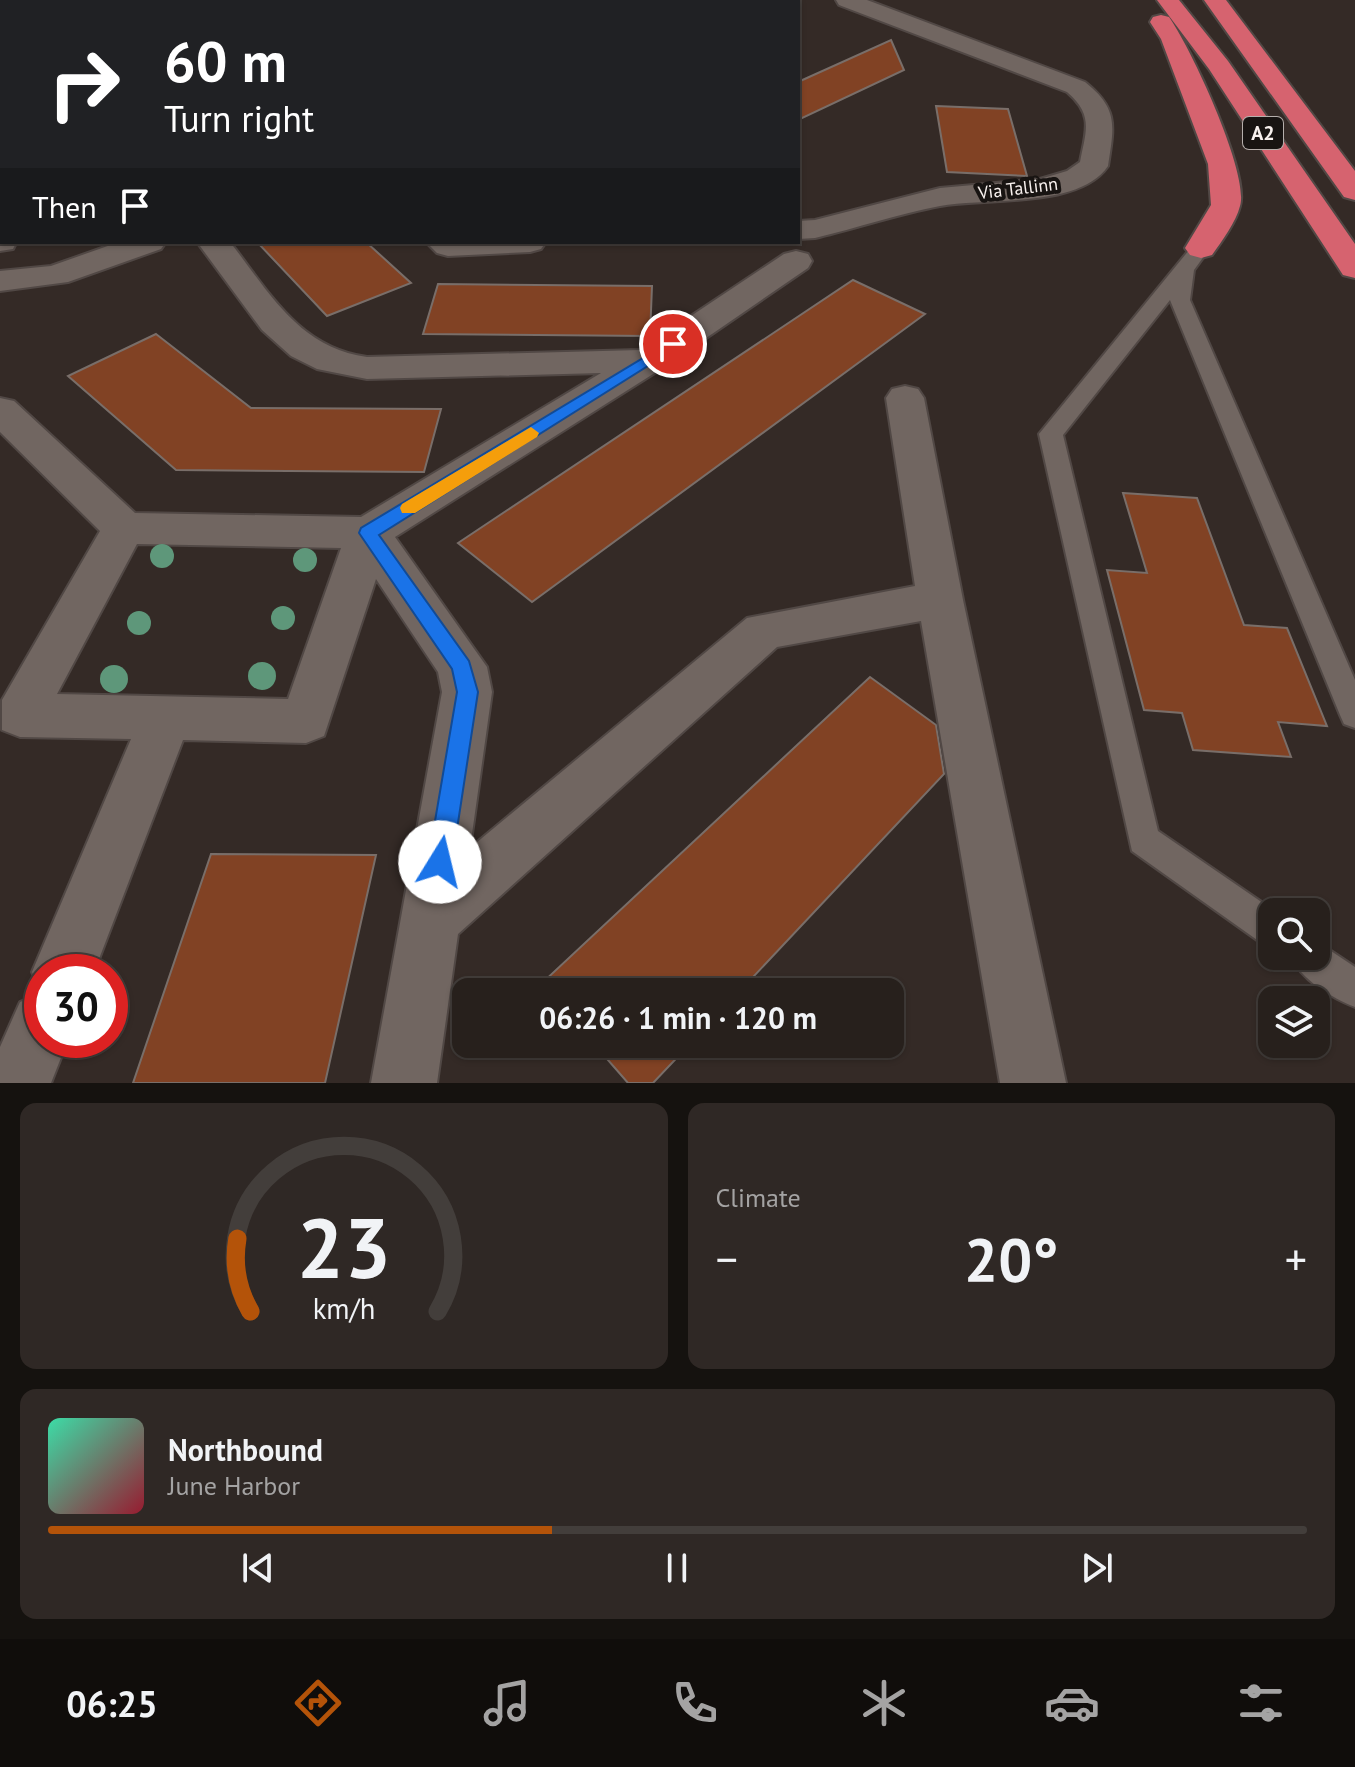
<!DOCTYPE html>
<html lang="en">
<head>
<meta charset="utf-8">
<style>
	body { margin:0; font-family:"PT Sans",sans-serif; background:#2f2825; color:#f1f3f6; height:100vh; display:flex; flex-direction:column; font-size:30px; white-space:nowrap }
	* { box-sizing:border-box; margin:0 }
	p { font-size:26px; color:#a4a3a3 }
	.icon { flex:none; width:44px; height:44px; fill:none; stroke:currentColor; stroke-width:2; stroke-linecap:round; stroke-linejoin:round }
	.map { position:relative; height:1083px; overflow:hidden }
	.details { display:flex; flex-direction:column; gap:20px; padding:20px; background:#15120f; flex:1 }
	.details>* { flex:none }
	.top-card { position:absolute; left:0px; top:0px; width:800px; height:244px; box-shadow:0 2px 6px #0004,0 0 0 2px #433e3b; background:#202124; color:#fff; overflow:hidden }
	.tools { position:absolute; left:1258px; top:898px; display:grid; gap:16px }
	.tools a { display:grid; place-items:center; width:72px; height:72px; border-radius:16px; background:#27201c; box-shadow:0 2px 6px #0004,0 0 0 2px #433e3b; font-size:40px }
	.speed { position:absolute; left:24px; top:954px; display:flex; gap:16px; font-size:40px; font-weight:700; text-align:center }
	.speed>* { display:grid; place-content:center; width:104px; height:104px; border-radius:50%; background:#27201c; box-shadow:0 2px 6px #0004,0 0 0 2px #433e3b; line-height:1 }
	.speed .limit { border:12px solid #d22; background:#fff; color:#111 }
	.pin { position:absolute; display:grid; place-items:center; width:68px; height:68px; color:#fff; margin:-34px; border:4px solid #fff; border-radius:50%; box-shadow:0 2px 8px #0007 }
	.me { position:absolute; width:88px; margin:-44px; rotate:9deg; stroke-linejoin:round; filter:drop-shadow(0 0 6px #0008) }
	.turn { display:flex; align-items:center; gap:28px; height:168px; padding:0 32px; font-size:36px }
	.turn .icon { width:104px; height:104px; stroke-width:2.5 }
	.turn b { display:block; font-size:56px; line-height:68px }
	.then { display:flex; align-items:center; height:76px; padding:0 32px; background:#0003; gap:16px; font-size:30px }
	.big { font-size:60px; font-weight:600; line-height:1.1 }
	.details .widget { flex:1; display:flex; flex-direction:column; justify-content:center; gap:12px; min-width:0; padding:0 28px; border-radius:16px; background:#2f2825 }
	.details .dial { align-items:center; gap:0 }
	.dial svg { height:208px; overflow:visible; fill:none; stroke:#433e3b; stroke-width:7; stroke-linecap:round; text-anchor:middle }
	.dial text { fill:#f1f3f6; stroke:none }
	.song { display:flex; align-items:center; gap:24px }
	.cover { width:96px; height:96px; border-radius:12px; background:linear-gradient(135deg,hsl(160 70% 55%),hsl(350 70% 35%)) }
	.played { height:8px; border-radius:4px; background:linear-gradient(90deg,#b45309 40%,#433e3b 40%) }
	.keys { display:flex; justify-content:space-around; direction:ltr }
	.heat { display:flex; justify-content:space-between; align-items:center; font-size:44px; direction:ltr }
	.details .tiles { flex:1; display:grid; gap:20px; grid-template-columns:1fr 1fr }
	.widget:last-child { grid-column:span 2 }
	.trip { position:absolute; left:452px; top:978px; width:452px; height:80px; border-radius:16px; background:#27201c; box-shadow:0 2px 6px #0004,0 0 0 2px #433e3b; font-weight:600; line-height:80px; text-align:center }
	.tabs { display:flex; height:128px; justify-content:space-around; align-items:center; background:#100d0b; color:#a4a3a3 }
	.tabs .icon { width:56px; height:56px }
	.tabs .on { color:#b45309 }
	.tabs b { font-size:36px; color:#f1f3f6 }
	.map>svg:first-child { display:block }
	.building { fill:#814224; stroke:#796e69; stroke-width:2 }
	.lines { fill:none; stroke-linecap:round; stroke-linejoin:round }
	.service-casing { stroke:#514845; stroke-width:4 }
	.minor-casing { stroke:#514845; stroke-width:4 }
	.motorway-casing { stroke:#514845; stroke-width:4 }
	.service { fill:#716661; fill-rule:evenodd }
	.minor { fill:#716661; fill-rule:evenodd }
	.motorway { fill:#d6636f; fill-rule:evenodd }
	.tree { fill:#5e977a }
	.route { fill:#1a73e8; stroke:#114b97; stroke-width:2 }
	.slow { fill:#f59e0b }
	.labels { text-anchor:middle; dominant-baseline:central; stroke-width:8; stroke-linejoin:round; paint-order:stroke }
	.far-street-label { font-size:18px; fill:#f8f1ee; stroke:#181412 }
	.shield { fill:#181412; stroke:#b5afac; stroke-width:2 }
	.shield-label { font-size:20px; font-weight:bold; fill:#f8f1ee }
</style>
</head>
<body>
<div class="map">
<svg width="1355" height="1083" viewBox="0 0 1355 1083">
	<rect width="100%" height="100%" fill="#342a26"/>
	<!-- building -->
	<path class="building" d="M891 40 904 70 798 120V82Z
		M936 106 1008 109 1027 176 947 172Z
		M257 242H366L411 283 327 316Z
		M853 280 925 314 532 602 458 543Z
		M438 284 652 286 650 336 423 334Z
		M156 334 251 408 441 409 424 472 176 470 68 376Z
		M1123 493 1197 498 1244 625 1287 628 1327 726 1278 722 1291 757 1193 750 1182 713 1144 710 1107 570 1147 573Z
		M870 677 936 725 944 774 739 992H548L541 984Z
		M211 854 376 855 325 1083H133Z
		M594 1044H690L653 1083H628Z"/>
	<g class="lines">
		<defs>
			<path id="service" d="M0 239 13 242 15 245 13 249 0 251Z
				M1201 242 1210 248 1194 270 1190 300 1355 680V728L1344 724 1340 715 1170 300 1063 435 1158 831 1276 912H1272V948L1260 942 1132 851 1039 434 1194 244Z
				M1316 941 1355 967V1007C1332 998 1300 979 1291 956H1316Z"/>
			<path id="minor" d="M90 0H114L115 2H91Z
				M637 0H662L663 2H638Z
				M836 0H867L1085 82C1119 109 1114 126 1108 166 1079 209 986 197 940 206 898 214 857 228 815 238L798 239V221L815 220 940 188 1040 179 1067 171 1080 162C1086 131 1094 115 1067 92L839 5Z
				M0 195H2V221H0Z
				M119 242H166L161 249 68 282 0 291V271L51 266Z
				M197 242H230C269 292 299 348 367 357L640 350 784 254 796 251 808 254 812 261 808 268 661 369 395 537 487 667 492 692 470 848 747 618 915 586 886 398 892 389 905 386 918 389 924 398 963 600 1066 1083H1000L921 621 777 647 458 934 437 1083H371L442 692 438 672 376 579 324 736 306 743 183 740 94 972H42V1040H68L51 1083H0V1047L20 1002 41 993 32 972 131 739 20 737 2 730V700L100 531 0 432V398L14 401 135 513 361 517 601 373 367 379 317 369 291 356 262 330ZM137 544 341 548 288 699 57 694Z
				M426 242H546L541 249 530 252 448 256 437 253Z"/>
			<path id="motorway" d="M1157 0H1179L1228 61 1355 244V278L1343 275 1209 69Z
				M1204 0H1226L1355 171V200L1344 197Z
				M1161 15 1169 17C1190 46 1250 174 1240 206 1236 222 1222 241 1212 255L1201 258 1190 255 1185 248 1211 205 1208 164 1161 39 1150 22 1153 17Z"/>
		</defs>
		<!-- service casing -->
		<use href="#service" class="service-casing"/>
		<!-- minor casing -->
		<use href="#minor" class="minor-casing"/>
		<!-- motorway casing -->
		<use href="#motorway" class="motorway-casing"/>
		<!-- service -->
		<use href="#service" class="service"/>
		<!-- minor -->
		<use href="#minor" class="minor"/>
		<!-- motorway -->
		<use href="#motorway" class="motorway"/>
	</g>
	<!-- trees -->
	<g class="tree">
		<circle cx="162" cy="556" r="12"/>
		<circle cx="305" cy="560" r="12"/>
		<circle cx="283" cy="618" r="12"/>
		<circle cx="139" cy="623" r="12"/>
		<circle cx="262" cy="676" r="14"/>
		<circle cx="114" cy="679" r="14"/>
	</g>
	<!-- route -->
	<path class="route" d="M673 340 680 344 678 347 379 535 469 661 478 692 452 862 449 870 440 873 432 870 428 862 457 692 452 669 359 533 361 528Z"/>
	<!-- slow -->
	<path class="slow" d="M531 427 539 433 537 437 415 513H402L400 508 402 504Z"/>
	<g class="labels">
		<!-- far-street labels -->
		<g class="far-street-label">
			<text transform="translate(1018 188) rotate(-7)">Via Tallinn</text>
		</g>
		<!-- shield labels -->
		<rect class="shield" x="1243" y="117" width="40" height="32" rx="6"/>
		<g class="shield-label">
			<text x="1263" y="133">A2</text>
		</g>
	</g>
</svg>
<div class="tools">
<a><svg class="icon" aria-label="search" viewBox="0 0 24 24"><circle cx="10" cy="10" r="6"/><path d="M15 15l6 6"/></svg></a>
<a><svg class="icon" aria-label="layers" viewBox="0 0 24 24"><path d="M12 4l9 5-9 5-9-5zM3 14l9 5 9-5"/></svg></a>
</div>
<div class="speed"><div class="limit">30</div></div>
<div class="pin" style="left:673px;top:344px;background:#d93025"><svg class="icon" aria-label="arrive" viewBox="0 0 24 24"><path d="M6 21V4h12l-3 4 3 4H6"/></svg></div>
<svg class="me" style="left:440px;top:862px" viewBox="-20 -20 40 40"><circle r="19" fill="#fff"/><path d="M0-13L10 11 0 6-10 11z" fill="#1a73e8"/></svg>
<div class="trip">06:26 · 1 min · 120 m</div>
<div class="top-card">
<div class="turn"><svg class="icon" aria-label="right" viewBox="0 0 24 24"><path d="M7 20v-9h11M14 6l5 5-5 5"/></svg><div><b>60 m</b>Turn right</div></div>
<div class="then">Then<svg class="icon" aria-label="arrive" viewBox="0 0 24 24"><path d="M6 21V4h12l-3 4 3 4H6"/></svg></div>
</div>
</div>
<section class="details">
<div class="tiles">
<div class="widget dial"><svg viewBox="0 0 100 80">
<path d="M14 69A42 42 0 1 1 86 69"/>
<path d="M14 69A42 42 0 0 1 9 41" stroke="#b45309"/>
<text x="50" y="56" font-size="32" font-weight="700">23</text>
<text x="50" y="72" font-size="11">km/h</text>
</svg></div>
<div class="widget"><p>Climate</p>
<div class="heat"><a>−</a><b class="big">20°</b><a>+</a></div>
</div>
<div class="widget">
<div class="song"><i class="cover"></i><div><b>Northbound</b><p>June Harbor</p></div></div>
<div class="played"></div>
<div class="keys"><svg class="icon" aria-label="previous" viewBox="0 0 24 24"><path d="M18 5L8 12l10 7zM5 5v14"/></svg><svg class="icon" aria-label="pause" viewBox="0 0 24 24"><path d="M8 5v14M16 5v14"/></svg><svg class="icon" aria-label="next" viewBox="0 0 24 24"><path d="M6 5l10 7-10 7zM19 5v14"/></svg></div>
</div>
</div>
</section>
<nav class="tabs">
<b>06:25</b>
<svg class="icon on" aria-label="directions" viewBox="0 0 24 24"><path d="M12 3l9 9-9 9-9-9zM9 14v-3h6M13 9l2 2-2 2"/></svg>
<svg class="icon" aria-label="music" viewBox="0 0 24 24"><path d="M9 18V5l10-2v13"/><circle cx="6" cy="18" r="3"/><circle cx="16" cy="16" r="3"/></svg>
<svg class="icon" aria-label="phone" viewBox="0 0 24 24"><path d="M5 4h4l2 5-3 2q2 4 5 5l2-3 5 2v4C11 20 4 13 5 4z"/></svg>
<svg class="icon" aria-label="climate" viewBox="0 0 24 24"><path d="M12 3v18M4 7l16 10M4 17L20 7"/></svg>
<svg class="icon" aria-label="car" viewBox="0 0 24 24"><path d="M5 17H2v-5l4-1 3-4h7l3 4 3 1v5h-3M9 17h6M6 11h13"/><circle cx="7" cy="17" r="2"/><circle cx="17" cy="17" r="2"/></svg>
<svg class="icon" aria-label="filters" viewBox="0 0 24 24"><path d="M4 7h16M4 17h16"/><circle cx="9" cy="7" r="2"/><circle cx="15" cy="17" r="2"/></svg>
</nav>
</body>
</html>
